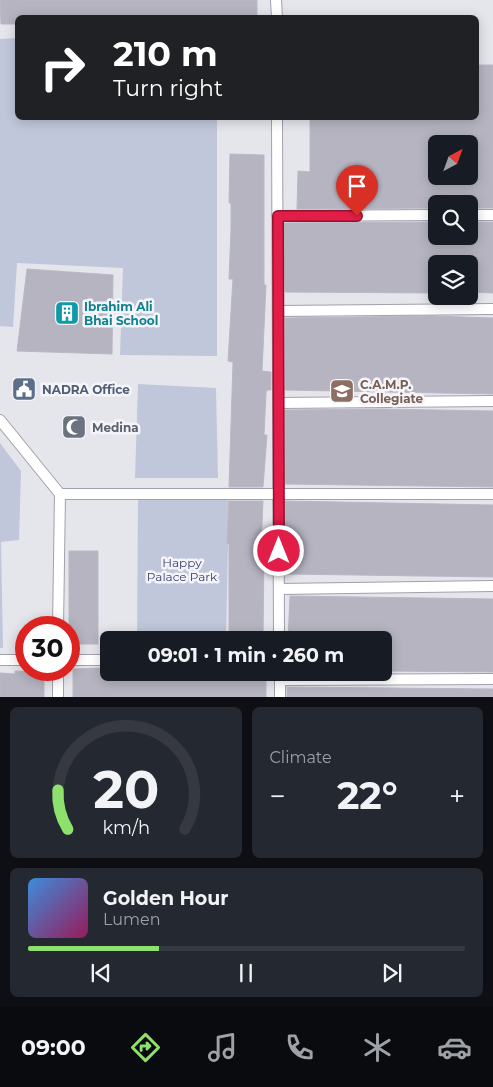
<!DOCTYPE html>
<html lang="en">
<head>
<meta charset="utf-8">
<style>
	body { margin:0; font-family:Montserrat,sans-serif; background:#242831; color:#f1f3f6; height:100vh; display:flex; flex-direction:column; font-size:19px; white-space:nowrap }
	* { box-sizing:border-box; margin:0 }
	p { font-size:16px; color:#9ea1a6 }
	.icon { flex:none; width:28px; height:28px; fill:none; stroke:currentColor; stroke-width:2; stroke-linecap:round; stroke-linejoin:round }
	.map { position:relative; height:697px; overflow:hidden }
	.details { display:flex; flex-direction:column; gap:10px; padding:10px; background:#0d0f14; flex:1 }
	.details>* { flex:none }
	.guide { position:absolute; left:15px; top:15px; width:464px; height:105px; border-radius:8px; box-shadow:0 2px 12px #0003; background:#202124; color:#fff; overflow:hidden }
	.needle { width:32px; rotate:41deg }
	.buttons { position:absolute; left:428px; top:135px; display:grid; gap:10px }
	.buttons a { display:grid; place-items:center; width:50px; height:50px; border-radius:8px; background:#171b24; box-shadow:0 2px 12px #0003; font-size:25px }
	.speed { position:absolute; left:15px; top:616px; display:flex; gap:10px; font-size:25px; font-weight:700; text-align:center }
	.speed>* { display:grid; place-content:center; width:65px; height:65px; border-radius:50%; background:#171b24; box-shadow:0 2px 12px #0003; line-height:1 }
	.speed .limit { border:8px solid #d22; background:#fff; color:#111 }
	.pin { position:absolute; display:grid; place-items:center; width:42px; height:42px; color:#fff; margin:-51px -21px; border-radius:50% 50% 50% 0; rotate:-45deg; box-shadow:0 0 5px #0007 }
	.pin .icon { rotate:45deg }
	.me { position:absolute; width:55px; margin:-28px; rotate:0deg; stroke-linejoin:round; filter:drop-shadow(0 0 4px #0008) }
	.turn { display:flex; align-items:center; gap:18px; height:105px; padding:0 15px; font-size:22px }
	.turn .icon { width:65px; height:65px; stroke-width:2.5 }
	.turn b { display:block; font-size:35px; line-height:42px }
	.big { font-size:38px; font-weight:700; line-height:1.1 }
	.details .card { flex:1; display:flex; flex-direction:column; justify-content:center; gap:8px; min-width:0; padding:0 18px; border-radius:8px; background:#242831 }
	.details .dial { align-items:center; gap:0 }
	.dial svg { height:130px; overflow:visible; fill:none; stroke:#363941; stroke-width:7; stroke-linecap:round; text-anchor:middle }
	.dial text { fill:#f1f3f6; stroke:none }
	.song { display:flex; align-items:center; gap:15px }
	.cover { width:60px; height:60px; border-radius:8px; background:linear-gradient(135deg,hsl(210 70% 55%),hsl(330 70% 35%)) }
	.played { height:5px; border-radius:2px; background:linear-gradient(90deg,#8fe16e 30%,#363941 30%) }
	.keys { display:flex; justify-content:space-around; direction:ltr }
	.heat { display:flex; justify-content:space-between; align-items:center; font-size:28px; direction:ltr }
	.details .tiles { flex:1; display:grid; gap:10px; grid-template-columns:1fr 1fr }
	.card:last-child { grid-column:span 2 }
	.trip { position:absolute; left:100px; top:631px; width:292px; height:50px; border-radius:8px; background:#171b24; box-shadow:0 2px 12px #0003; font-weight:700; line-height:50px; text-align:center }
	.tab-bar { display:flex; height:80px; justify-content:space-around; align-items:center; background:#090b0e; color:#9ea1a6 }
	.tab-bar .icon { width:35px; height:35px }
	.tab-bar .active { color:#8fe16e }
	.tab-bar b { font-size:22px; color:#f1f3f6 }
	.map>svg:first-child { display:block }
	.green { fill:#c1c7da }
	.building { fill:#b5b4c0; stroke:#b9b8c5; fill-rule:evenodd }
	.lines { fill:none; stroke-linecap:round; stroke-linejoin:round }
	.minor-casing { stroke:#a2a0ad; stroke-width:12 }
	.minor { stroke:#fff; stroke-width:10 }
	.route-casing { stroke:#92132f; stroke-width:12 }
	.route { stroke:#e11d48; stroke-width:9 }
	.labels { text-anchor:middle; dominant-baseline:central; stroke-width:5; stroke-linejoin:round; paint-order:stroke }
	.culture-label { font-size:12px; font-weight:bold; fill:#0d838f; stroke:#f5f5f9; text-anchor:start }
	.education-label { font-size:12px; font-weight:bold; fill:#785e54; stroke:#f5f5f9; text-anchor:start }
	.service-label { font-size:12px; font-weight:bold; fill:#4e5e75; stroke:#f5f5f9; text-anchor:start }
	.worship-label { font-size:12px; font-weight:bold; fill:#5b616d; stroke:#f5f5f9; text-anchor:start }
	.park-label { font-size:12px; fill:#353d6e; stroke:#f5f5f9 }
</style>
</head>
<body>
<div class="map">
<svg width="493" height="697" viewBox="0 0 493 697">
	<rect width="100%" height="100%" fill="#e5e5ec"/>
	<!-- green -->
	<path class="green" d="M17 38 18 118H217V356L120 355 123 268 17 263 13 327 0 326V39Z
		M138 384 216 388 218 478H135Z
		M0 443 21 471 19 540 1 542 3 648H0Z
		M138 494 229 497 226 640H137Z"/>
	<!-- building -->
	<path class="building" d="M0 0H257V18H18V24H1Z
		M476 65H493V208H469V204H436V208L297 209 298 171 310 172V118H476ZM436 144H469V176H436Z
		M230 154 264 155V285H266L262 371 271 372V390H267L266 393 264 435H267L263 487H229L233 362 228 361 233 279H229L231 230V203H229Z
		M436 222V236H469V222H493V293L469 292V264H436V293L285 292 284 223Z
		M27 269 113 275 112 354 17 351Z
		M432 316 493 318V394L285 390V318Z
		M381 409 493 411V487L285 484V410Z
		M229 501H263L261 548H264L263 640H229V544L227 543Z
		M285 501 493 505V577L286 574Z
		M69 551H98V644H69Z
		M290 596 493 599V672L384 671V640H288Z
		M98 668H109V672H266V697H73V669Z
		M15 671 44 672V697H0V673L15 674Z
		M287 687 493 689V697H287Z"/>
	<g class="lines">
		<defs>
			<path id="minor" d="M276 0 277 18
				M277 118 279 640
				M469 215H493
				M277 216 436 215
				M278 311 493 309
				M278 403 493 401
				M0 420 60 494 58 628
				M60 494H493
				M279 589 493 586
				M0 660H26
				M69 660H109
				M58 670V697
				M280 672V697
				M280 680 493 679"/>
		</defs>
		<!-- minor casing -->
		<use href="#minor" class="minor-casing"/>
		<!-- minor -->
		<use href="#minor" class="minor"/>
	</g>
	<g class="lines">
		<defs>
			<path id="route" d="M279 551 278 216H357"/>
		</defs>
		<!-- route casing -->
		<use href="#route" class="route-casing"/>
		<!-- route -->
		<use href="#route" class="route"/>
	</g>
	<!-- icons -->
	<defs>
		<symbol id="building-square" viewBox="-11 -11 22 22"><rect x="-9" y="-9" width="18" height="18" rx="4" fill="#0f9aa8" stroke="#f5f5f9"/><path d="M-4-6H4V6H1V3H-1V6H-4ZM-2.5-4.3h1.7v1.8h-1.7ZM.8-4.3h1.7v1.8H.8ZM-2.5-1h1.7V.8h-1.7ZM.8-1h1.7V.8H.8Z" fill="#fff"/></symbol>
		<symbol id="civic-square" viewBox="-11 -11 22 22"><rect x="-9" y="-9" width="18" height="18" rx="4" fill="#5c6f8a" stroke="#f5f5f9"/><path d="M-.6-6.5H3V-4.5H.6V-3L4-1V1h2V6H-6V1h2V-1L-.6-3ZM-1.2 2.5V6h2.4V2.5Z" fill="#fff"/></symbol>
		<symbol id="university-square" viewBox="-11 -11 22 22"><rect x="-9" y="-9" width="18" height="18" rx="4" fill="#8d6e63" stroke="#f5f5f9"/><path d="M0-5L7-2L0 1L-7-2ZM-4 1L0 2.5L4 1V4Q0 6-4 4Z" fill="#fff"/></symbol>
		<symbol id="mosque-square" viewBox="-11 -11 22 22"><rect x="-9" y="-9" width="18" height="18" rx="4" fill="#6b7280" stroke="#f5f5f9"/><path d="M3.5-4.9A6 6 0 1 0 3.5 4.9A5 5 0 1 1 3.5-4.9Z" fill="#fff"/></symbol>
	</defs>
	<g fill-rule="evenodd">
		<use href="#building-square" x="53" y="299" width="28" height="28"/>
		<use href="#civic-square" x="10" y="375" width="28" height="28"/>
		<use href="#university-square" x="328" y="377" width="28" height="28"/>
		<use href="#mosque-square" x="60" y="413" width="28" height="28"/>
	</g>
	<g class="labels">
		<!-- culture labels -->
		<g class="culture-label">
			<text x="84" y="306">Ibrahim Ali<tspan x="84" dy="14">Bhai School</tspan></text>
		</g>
		<!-- education labels -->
		<g class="education-label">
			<text x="360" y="384">C.A.M.P.<tspan x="360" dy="14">Collegiate</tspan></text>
		</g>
		<!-- service labels -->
		<g class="service-label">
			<text x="42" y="389">NADRA Office</text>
		</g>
		<!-- worship labels -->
		<g class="worship-label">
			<text x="92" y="427">Medina</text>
		</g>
		<!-- park labels -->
		<g class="park-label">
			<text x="182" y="562">Happy<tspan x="182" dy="14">Palace Park</tspan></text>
		</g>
	</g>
</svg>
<div class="buttons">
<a><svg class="needle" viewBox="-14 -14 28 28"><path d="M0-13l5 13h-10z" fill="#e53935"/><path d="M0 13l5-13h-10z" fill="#9ea1a6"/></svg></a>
<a><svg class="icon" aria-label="search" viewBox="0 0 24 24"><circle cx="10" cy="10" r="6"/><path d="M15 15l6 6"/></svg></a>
<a><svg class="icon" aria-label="layers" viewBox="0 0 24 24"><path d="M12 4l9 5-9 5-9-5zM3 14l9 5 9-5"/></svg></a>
</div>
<div class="speed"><div class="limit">30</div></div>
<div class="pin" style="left:357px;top:216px;background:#d93025"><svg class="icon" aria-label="arrive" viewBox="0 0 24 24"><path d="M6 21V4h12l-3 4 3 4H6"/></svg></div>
<svg class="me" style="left:279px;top:551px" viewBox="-20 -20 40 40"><circle r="17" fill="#e11d48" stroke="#fff" stroke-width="3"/><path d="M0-11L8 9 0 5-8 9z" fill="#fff"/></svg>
<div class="trip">09:01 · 1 min · 260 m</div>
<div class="guide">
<div class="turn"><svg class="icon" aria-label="right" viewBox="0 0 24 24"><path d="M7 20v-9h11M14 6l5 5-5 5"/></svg><div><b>210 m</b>Turn right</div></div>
</div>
</div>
<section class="details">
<div class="tiles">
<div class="card dial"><svg viewBox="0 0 100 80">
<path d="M14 69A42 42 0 1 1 86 69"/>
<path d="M14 69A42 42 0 0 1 8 45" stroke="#8fe16e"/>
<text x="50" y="56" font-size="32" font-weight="700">20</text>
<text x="50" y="72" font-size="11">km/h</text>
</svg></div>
<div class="card"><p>Climate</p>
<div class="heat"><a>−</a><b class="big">22°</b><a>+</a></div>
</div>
<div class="card">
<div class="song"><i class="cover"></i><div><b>Golden Hour</b><p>Lumen</p></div></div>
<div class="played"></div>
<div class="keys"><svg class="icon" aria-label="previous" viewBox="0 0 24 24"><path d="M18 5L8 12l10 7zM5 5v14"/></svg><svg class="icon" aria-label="pause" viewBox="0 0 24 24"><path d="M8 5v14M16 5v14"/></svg><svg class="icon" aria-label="next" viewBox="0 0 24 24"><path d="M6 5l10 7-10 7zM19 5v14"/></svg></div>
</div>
</div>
</section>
<nav class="tab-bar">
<b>09:00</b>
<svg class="icon active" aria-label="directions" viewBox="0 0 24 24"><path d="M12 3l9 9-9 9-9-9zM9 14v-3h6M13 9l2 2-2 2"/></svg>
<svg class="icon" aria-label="music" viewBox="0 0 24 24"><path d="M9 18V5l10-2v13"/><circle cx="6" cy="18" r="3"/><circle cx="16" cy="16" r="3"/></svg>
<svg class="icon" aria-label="phone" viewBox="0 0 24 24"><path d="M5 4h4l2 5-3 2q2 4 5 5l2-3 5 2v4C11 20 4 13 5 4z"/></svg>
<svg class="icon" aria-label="climate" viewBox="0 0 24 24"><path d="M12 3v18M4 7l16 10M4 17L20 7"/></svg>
<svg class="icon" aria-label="car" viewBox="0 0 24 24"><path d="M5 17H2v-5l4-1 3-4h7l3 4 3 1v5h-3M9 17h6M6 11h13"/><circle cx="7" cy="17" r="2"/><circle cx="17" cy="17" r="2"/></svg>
</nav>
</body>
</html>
